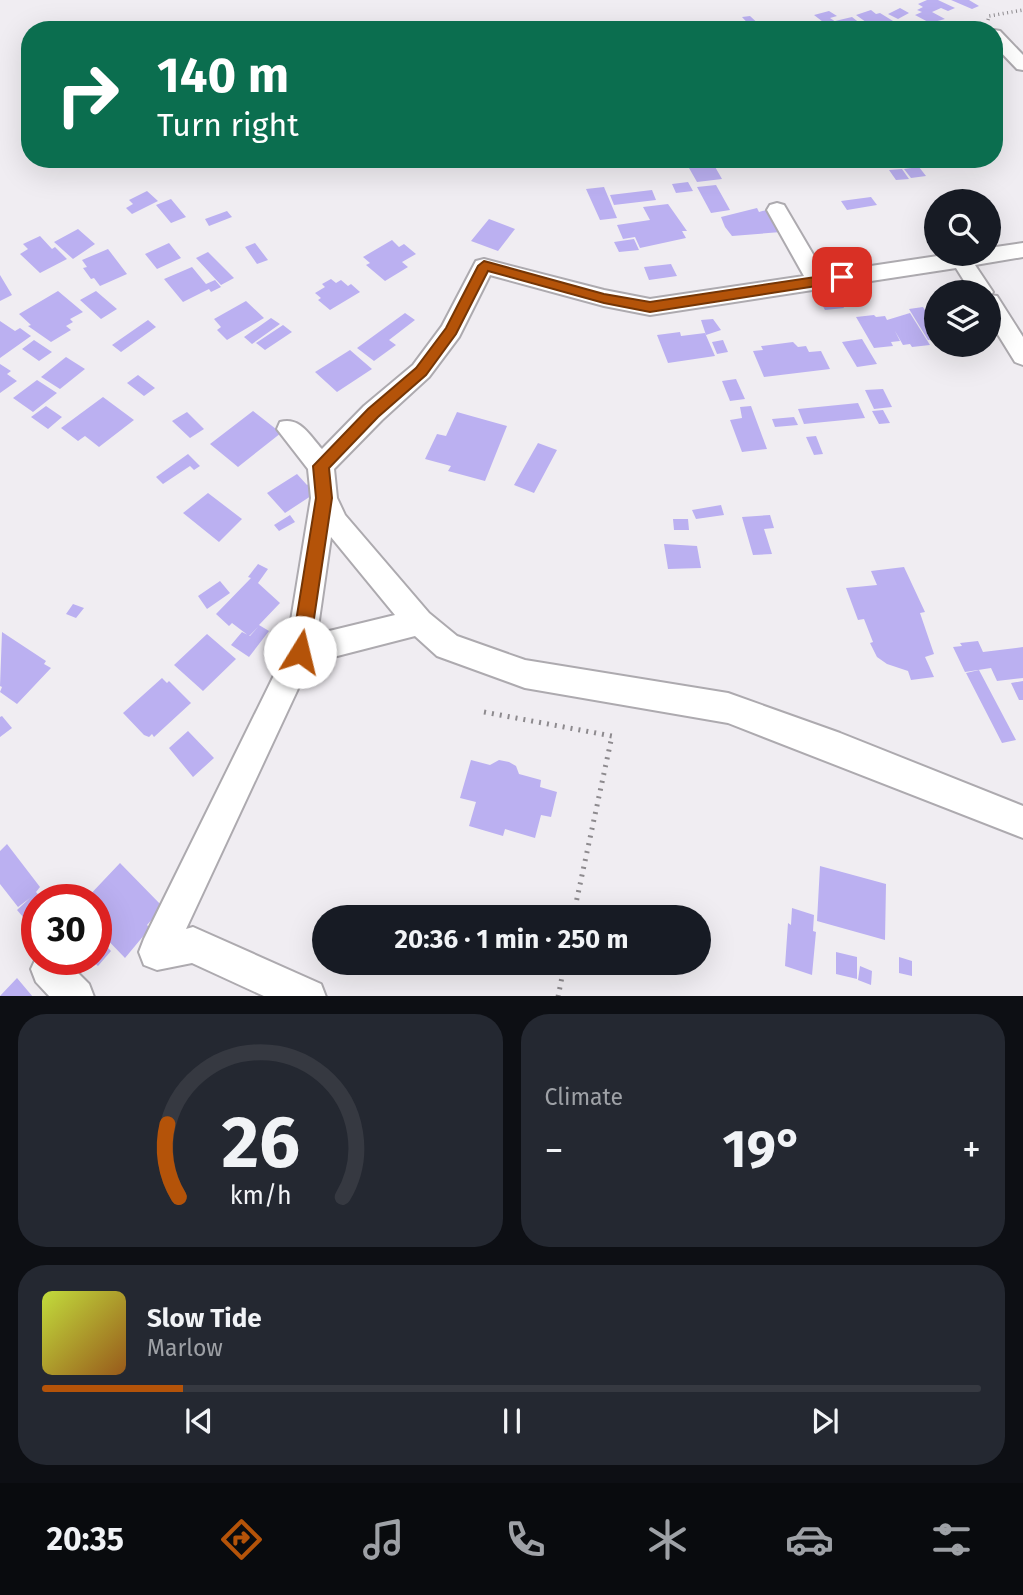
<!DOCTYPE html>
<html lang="en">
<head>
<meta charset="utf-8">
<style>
	body { margin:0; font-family:"Fira Sans",sans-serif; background:#242831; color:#f1f3f6; height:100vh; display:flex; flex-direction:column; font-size:26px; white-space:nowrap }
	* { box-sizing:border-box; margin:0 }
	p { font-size:23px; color:#9ea1a6 }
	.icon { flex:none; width:38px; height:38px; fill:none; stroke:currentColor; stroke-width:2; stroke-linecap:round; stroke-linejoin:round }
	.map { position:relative; height:996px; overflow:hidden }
	.sheet { display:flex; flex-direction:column; gap:18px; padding:18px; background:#0d0f14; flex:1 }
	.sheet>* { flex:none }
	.banner { position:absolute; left:21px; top:21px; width:982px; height:147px; border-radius:28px; box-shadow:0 7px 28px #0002; background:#0b6e4f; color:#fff; overflow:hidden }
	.fabs { position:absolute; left:924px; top:189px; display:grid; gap:14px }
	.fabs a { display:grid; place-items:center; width:77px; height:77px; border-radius:50%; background:#171b24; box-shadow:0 7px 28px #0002; font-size:35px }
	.speed { position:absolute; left:21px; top:884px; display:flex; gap:14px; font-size:35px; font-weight:700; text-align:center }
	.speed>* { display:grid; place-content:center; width:91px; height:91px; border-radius:50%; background:#171b24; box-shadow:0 7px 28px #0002; line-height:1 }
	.speed .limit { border:10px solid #d22; background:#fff; color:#111 }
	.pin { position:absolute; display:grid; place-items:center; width:60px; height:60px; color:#fff; margin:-30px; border-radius:14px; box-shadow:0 4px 10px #0006 }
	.me { position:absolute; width:77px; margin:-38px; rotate:9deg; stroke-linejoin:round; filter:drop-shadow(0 0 5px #0008) }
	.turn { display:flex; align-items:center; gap:24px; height:147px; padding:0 21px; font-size:32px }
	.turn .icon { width:91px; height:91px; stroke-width:2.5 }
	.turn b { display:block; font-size:49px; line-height:60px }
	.big { font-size:52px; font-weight:700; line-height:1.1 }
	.sheet .tile { flex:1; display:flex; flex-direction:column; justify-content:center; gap:10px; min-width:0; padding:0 24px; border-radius:28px; background:#242831 }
	.sheet .dial { align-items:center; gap:0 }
	.dial svg { height:182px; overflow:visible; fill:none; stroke:#363941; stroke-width:7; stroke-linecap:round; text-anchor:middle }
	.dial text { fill:#f1f3f6; stroke:none }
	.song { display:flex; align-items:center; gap:21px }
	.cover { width:84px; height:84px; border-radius:10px; background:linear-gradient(135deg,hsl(70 70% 55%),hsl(30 70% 35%)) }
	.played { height:7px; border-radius:4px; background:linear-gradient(90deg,#b45309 15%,#363941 15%) }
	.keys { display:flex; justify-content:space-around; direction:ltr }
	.heat { display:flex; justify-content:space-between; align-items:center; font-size:38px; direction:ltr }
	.sheet .tiles { flex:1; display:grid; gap:18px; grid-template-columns:1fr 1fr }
	.tile:last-child { grid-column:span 2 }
	.trip { position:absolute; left:312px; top:905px; width:399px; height:70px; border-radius:35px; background:#171b24; box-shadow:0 7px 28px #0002; font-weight:700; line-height:70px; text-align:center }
	.tabs { display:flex; height:112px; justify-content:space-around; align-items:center; background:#090b0e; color:#9ea1a6 }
	.tabs .icon { width:49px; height:49px }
	.tabs .selected { color:#b45309 }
	.tabs b { font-size:32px; color:#f1f3f6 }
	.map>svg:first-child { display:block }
	.building { fill:#bbb0f1 }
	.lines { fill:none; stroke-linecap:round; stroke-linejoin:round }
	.street-casing { stroke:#adaaaf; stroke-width:4 }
	.path-far1 { stroke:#8d8a8e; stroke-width:3.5; stroke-dasharray:1 3.5; stroke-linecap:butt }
	.path { stroke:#8d8a8e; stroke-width:5; stroke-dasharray:2 6; stroke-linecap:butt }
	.street { fill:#fff; fill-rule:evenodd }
	.route { fill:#b45309; stroke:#753606; stroke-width:2 }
</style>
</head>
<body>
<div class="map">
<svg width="1023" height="997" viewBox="0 0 1023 997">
	<rect width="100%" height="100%" fill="#f0edf2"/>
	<!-- building -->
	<path class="building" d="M927 0H938L955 8 948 11 941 8 932 12 945 19 930 23 915 15 922 12 917 10 923 7 918 4Z
		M951 0H969L979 6 972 9Z
		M900 8 909 13 898 19 888 14Z
		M871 10 876 14 880 13 893 21 873 27 856 15Z
		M829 11 837 16 830 18 836 22 827 25 814 15Z
		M750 16 764 29 754 30 742 17Z
		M852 17 861 24 844 28 835 21Z
		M714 165 722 179 697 182 689 168Z
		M919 167 926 176 911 178 904 169Z
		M902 169 909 179 896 180 889 170Z
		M688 182 693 191 676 193 672 184Z
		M716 185 730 210 711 213 697 187Z
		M604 187 617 218 600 220 586 189Z
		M652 190 656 200 614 205 610 195Z
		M147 191 158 201 132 214 126 208 133 204 129 200Z
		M871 197 877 205 847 210 841 201Z
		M171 199 186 217 171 223 156 205Z
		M668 204 687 231H682L686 238 640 248 635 237 623 239 617 225 650 220 643 207Z
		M757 208 759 212 766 210 781 232 732 236 725 227 721 217Z
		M227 211 232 217 209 226 205 219Z
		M989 215H993L1001 228 991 229Z
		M489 219 515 229 498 251 471 241Z
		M78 229 95 244 73 259 54 242Z
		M40 236 52 249 55 247 67 259 40 273 20 254 28 249 23 244Z
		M634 239 639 250 619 252 614 242Z
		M392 240 399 247 404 244 416 254 402 262 408 267 385 281 366 265 370 263 363 257Z
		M169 243 181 258 157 269 145 254Z
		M255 243 268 260 257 264 245 247Z
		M108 249 127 274 100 286 94 278 91 279 83 268 87 267 82 260Z
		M208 252 234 278 221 285 196 258Z
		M671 264 677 276 649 280 644 267Z
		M192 267 206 284 215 280 221 287 211 292 209 289 183 302 164 279Z
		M0 275 12 295 0 301Z
		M331 279 336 283 341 280 348 286 351 284 360 292 330 310 318 300 321 298 315 293 325 287 322 284Z
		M58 291 83 312 70 319 73 322 66 326 71 330 51 342 28 326 31 325 19 314Z
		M96 291 117 309 101 319 80 300Z
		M839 297 844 308 825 310 819 299Z
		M246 301 264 318 227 340 217 330 221 327 214 319Z
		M923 307 925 310 934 309 936 312V339L928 340 909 309Z
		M405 313 415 320 389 340 396 345 374 361 357 348Z
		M910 313 930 345 912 347 910 344 903 345 895 331 900 341 891 342 893 346 874 348 856 317 874 315 876 317 885 316 887 320Z
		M271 318 280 324 252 344 244 337Z
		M713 319 721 330 706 335 701 320Z
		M148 320 156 327 121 352 112 345Z
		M0 321 15 331 20 328 31 336 0 358Z
		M283 325 292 332 265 350 256 343Z
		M680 332 681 336 705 333 715 356 668 363 657 335Z
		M862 339 877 364 857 367 842 342Z
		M34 340 52 352 39 361 22 349Z
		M723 340 728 352 717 354 712 342Z
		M793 342 798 347 806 346 809 352 821 351 830 369 764 377 753 351 763 350 761 346Z
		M350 350 372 369 337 392 315 372Z
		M66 357 85 369 60 389 41 377Z
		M0 364 11 371 7 374 17 381 0 393Z
		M138 375 155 388 144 396 127 383Z
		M736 379 745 399 730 401 722 381Z
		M37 380 57 393 33 412 13 398Z
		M883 389 892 407 874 409 865 390Z
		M103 397 134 420 99 447 85 436 78 441 61 428Z
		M858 403 865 418 804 424 798 409Z
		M46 406 62 417 48 429 31 417Z
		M751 406 767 449 742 452 730 420 742 418 740 407Z
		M883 410 890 423 879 424 872 411Z
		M253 411 281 433 238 467 210 444Z
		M187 412 204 429 190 438 172 421Z
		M457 412 507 426 485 481 448 471 451 466 425 459 437 434 446 436Z
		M794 417 798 425 775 427 772 419Z
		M816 436 823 454 814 455 806 437Z
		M538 443 557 450 534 493 514 485Z
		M188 454 200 466 194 470 190 466 163 484 156 477Z
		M297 474 307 485 314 480V494L285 513 267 493Z
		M208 493 242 519 219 542 183 513Z
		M721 505 724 515 696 519 692 510Z
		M290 515 295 522 279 531 274 525Z
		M770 515 774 528 764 529 772 554 753 555 742 517Z
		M673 519H688L689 530H674Z
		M664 544 697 546 701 568 668 569Z
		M258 564 268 569 258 583 280 603 259 625 269 631 249 657 231 645 242 632 250 636 258 627 249 636 232 623 229 626 216 614 251 578 248 577Z
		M904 567 925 612 920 613 934 654 925 657 934 677 911 680 908 671 887 664 877 657 870 643 873 642 864 619 858 620 846 588 877 585 871 571Z
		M220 581 230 593 207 609 198 596Z
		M73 604 84 608 76 618 66 614Z
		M2 632 46 661 44 664 51 668 17 704 0 692 2 687 0 686Z
		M207 634 236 659 203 691 174 665Z
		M978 641 983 652 1023 647V678L997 681 991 668 965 672 953 647 962 646 960 643Z
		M979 670 1016 740 1002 743 966 673Z
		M162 678 167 683 169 681 191 703 154 737 152 734 149 737 144 735 123 713Z
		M1023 681V700H1019L1011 683Z
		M2 716 12 728 0 737V717Z
		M188 731 214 758 193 777 169 748Z
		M471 760 490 765 499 760 509 762 516 766 519 774 541 780 540 787 557 792 551 817 541 815 535 838 505 829 503 836 469 826 476 802 460 798Z
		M7 844 40 887 36 892 43 900H37V933L17 910 30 898 18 907 0 884V851Z
		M120 863 163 907 147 925 150 928 125 958 96 928V900H85Z
		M820 866 886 884 885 940 817 921Z
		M56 886 68 900H43Z
		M792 908 814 915 813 931 816 932 812 975 785 966 788 923 791 925Z
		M96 935 111 951 98 966 92 961 71 984 48 959H96Z
		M836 952 857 957V979L836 974Z
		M899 957 912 961V976L899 973Z
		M860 966 872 971 871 985 858 980Z
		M17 978 33 997H0V996Z"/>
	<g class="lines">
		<defs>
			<path id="street" d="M994 30 1000 31 1023 55V70L1017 69 994 45Z
				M777 203 784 205 824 273 951 254H989V248L1023 243V257L975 265 993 292 991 295 997 296 1023 337V365L1015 362 989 320V292H971L956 268 650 315 604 306 490 275 459 337 429 377 382 420 334 469 337 498 345 515 429 613 457 636 525 660 728 693 840 733 1023 806V838L728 723 525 688 437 656 415 636 310 663 186 929 193 927 321 984 326 997H266L192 963 157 970 144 965 139 952 144 939 286 651 311 498 308 469 277 429 280 422C300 416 310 436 322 449L364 406 413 365 442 326 476 261 484 259 604 290 650 299 804 276 767 210 770 205ZM331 537 395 615 317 634Z
				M37 956V959H64L89 984 94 997H50L36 982 31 969Z"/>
		</defs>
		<!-- street casing -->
		<use href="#street" class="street-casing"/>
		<!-- path-far1 -->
		<path class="path-far1" d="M988 20 989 16 1023 10"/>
		<!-- path -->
		<path class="path" d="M484 712 612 736 573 917
			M558 997 565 962"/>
		<!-- street -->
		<use href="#street" class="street"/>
	</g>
	<!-- route -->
	<path class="route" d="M484 261 604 294 650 302 842 273 849 277 842 282 650 312 604 303 488 271 456 334 426 375 378 417 329 468 332 498 309 652 306 658 300 661 294 658 291 652 316 498 313 466 368 409 416 368 446 328 478 266Z"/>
</svg>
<div class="fabs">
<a><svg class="icon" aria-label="search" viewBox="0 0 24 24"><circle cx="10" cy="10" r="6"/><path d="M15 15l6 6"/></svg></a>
<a><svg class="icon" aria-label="layers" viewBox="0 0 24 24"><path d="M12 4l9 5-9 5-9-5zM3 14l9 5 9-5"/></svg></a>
</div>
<div class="speed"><div class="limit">30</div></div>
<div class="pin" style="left:842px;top:277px;background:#d93025"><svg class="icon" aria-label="arrive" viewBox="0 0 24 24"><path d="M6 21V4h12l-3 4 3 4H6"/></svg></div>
<svg class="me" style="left:300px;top:652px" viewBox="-20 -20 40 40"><circle r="19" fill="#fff"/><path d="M0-13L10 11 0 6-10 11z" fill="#b45309"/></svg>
<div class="trip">20:36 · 1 min · 250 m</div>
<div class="banner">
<div class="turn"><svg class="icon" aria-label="right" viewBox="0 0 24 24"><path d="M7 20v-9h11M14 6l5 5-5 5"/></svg><div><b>140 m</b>Turn right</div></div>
</div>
</div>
<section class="sheet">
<div class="tiles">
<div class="tile dial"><svg viewBox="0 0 100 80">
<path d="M14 69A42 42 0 1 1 86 69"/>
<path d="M14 69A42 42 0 0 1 9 37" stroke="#b45309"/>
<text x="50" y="56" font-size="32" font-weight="700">26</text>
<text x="50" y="72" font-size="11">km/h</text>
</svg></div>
<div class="tile"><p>Climate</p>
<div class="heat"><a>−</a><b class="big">19°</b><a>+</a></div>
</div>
<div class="tile">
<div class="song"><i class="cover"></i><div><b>Slow Tide</b><p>Marlow</p></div></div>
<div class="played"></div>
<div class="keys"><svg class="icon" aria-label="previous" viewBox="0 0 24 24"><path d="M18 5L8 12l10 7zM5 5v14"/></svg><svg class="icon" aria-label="pause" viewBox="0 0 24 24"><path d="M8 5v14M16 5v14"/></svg><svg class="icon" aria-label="next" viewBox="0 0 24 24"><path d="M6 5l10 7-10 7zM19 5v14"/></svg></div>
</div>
</div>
</section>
<nav class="tabs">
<b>20:35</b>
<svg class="icon selected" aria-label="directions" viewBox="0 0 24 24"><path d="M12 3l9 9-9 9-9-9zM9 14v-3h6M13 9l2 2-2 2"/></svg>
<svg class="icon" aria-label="music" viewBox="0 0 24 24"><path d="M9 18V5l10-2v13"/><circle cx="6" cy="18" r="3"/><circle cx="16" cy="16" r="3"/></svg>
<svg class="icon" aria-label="phone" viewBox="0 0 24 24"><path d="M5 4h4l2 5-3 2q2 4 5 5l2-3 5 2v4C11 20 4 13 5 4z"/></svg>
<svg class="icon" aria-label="climate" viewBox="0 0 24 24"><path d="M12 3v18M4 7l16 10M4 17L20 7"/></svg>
<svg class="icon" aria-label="car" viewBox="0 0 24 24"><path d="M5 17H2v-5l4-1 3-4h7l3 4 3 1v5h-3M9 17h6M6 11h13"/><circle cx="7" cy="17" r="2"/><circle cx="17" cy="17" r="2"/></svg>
<svg class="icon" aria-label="filters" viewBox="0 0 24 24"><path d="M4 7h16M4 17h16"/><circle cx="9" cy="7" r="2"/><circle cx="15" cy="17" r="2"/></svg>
</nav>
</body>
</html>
